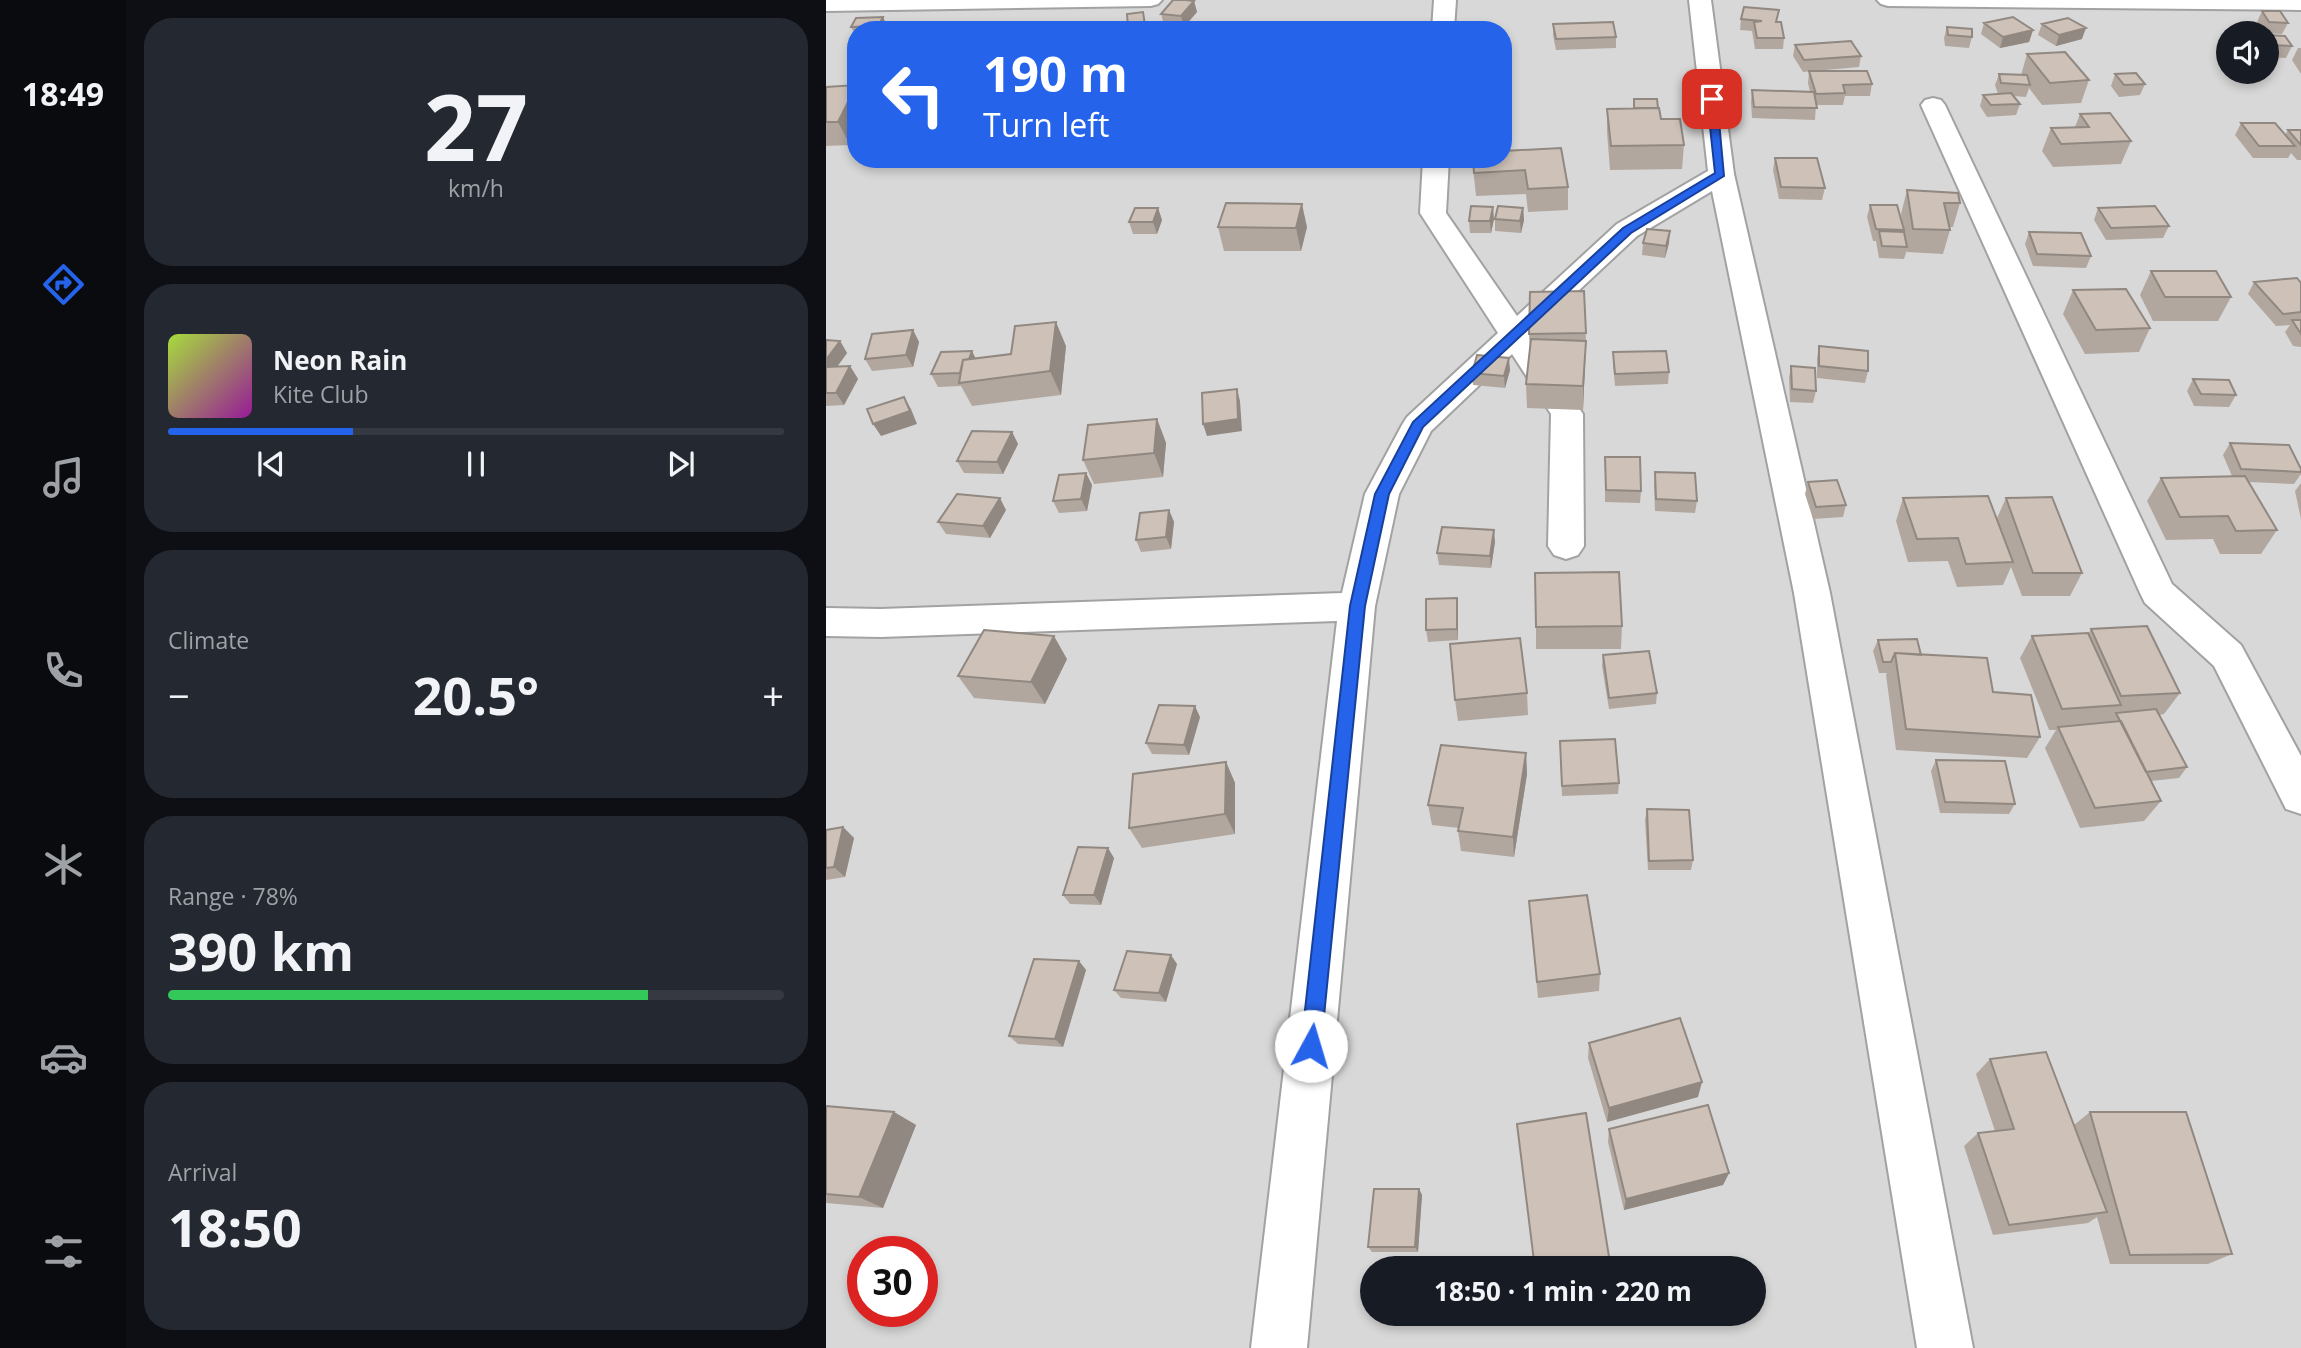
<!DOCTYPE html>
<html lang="en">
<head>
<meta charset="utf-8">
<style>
	body { margin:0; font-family:"Open Sans",sans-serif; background:#242831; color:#f1f3f6; height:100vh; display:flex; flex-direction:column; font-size:26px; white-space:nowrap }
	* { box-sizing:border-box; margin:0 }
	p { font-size:23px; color:#9ea1a6 }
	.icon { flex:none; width:38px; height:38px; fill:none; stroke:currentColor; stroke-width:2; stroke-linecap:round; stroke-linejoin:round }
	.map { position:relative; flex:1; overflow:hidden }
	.details { display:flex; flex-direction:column; gap:18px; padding:18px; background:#0d0f14; width:700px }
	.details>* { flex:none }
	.banner { position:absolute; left:21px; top:21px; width:665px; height:147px; border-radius:28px; box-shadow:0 4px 10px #0003; background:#2563eb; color:#fff; overflow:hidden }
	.fabs { position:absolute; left:1390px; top:21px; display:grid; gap:14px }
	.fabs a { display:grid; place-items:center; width:63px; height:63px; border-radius:50%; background:#171b24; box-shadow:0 4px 10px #0003; font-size:35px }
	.speed { position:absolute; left:21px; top:1236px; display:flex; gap:14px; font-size:35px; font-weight:700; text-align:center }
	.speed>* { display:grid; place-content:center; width:91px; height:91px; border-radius:50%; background:#171b24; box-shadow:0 4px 10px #0003; line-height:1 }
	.speed .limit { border:10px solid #d22; background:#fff; color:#111 }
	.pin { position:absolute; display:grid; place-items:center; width:60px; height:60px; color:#fff; margin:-30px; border-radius:14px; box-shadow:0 4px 10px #0006 }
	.me { position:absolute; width:77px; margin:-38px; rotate:6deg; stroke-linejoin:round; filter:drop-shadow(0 0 5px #0008) }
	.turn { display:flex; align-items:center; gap:24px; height:147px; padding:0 21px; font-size:32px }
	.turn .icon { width:91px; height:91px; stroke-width:2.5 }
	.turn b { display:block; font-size:49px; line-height:60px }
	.big { font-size:52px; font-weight:700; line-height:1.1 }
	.details .widget { flex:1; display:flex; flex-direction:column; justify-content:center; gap:10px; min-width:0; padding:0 24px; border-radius:28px; background:#242831 }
	.details .dial { align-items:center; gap:0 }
	.dial b { font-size:91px; line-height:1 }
	.song { display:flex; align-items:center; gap:21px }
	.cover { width:84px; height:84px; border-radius:10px; background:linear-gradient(135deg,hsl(80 70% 55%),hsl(300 70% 35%)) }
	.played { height:7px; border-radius:4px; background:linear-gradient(90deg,#2563eb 30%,#363941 30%) }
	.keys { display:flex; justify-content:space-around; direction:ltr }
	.heat { display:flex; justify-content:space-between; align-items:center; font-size:38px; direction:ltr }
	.charge { height:10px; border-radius:5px; background:linear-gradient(90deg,#34c759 78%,#363941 0) }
	.trip { position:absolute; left:534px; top:1256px; width:406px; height:70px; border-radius:35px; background:#171b24; box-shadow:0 4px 10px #0003; font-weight:700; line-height:70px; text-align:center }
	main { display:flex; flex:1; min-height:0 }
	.dock { display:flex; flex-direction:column; width:126px; justify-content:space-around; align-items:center; background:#090b0e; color:#9ea1a6 }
	.dock .icon { width:49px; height:49px }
	.dock .selected { color:#2563eb }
	.dock b { font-size:32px; color:#f1f3f6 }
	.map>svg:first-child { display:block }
	.residential { fill:#d9d8d8; fill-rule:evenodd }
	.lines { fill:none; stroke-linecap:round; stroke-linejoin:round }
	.minor-casing { stroke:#a2a2a2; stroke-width:4 }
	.minor { fill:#fff; fill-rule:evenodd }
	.wall { fill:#b1a79e }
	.shaded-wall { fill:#908881 }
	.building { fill:#cec2b8; stroke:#908881; stroke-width:2 }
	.route { fill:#2563eb; stroke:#184099; stroke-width:2 }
</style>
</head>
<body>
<main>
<nav class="dock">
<b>18:49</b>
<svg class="icon selected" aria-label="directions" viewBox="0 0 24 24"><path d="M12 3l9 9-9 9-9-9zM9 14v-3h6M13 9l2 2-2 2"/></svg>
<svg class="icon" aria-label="music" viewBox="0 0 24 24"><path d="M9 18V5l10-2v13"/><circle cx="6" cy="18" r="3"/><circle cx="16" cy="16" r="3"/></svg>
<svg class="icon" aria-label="phone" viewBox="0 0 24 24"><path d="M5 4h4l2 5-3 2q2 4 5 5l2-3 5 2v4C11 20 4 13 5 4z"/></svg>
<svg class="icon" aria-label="climate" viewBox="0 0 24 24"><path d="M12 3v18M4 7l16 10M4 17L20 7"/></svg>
<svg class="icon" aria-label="car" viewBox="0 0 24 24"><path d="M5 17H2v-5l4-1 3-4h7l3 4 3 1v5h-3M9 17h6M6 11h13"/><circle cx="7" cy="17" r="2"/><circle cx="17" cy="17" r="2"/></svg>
<svg class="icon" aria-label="filters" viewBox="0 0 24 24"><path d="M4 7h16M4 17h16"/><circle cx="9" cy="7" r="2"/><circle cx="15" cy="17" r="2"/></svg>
</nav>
<section class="details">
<div class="widget dial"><b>27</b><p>km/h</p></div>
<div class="widget">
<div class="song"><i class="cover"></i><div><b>Neon Rain</b><p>Kite Club</p></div></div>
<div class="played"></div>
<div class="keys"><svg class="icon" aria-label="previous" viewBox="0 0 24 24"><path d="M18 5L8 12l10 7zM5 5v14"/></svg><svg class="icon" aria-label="pause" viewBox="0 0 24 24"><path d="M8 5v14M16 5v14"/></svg><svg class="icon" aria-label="next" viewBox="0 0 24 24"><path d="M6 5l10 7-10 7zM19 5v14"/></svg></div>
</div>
<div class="widget"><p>Climate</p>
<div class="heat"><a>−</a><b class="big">20.5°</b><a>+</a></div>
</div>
<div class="widget"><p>Range · 78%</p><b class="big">390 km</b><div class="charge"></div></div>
<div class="widget"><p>Arrival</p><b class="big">18:50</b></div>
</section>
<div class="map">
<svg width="1475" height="1348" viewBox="0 0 1475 1348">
	<rect width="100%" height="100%" fill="#eee9df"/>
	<!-- residential -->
	<path class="residential" d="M0 0H1475V1348H0ZM30 30H677V159H30ZM1402 33H1440V72H1402ZM37 1251H96V1311H37ZM546 1269H928V1314H546Z"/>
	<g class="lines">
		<defs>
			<path id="minor" d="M0 0H336L332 4 325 6 0 11Z
				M608 0H630L628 30H606Z
				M863 0H885L908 174 1004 593 1147 1348H1091L968 593 886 191 811 236 704 336 757 414 758 546 752 555 740 559 728 555 722 546 725 414 686 354 605 431 573 494 549 606 481 1348H425L511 621 55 637 0 636V608L55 609 516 593 539 494 576 425 581 417 672 333 594 213 597 159H623L620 213 691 316 791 224 882 171Z
				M1051 0H1475V10L1062 6 1055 4Z
				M1107 98 1115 100 1119 105 1346 584 1415 645 1475 756V814L1460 809 1388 666 1319 603 1314 593 1095 105 1099 100Z"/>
		</defs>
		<!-- minor casing -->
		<use href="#minor" class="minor-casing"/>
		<!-- minor -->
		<use href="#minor" class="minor"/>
	</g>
	<!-- wall -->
	<path class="wall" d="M368 1 371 12 358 27 338 25 335 14Z
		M1436 11 1462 23 1456 34 1438 33 1431 22Z
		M30 18 62 28 61 30H30V37L25 27Z
		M915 19 951 22 958 38 957 49H929L926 31 914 30Z
		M1158 23 1207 30 1203 42 1174 48 1155 34Z
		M727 24 790 37V48L730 50 727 35Z
		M1216 24 1256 39 1230 46 1212 35Z
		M1121 27 1146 37 1143 48 1119 46 1118 38Z
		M1440 35 1466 46 1460 58 1440 57Z
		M969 45 1035 56 1033 67 977 72 967 56Z
		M1472 48H1475V74L1466 60Z
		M1201 54 1263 80 1255 103 1216 105 1203 88 1200 97 1188 96 1194 104 1190 115 1161 117 1154 106 1157 95 1172 94 1169 85 1173 74 1195 75Z
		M983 71 1046 84 1044 96H1019L1017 105H990L989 120 926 118 925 102 926 90 984 92 982 83Z
		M1289 74 1319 84 1314 95 1293 97 1285 86Z
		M30 85V132L24 145 0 146V87Z
		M808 99 832 108 835 119 858 145 856 169 784 170 781 132V109L807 108Z
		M1254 114 1305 141 1295 164 1227 167 1216 151 1225 128 1249 127Z
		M1415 123 1459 135 1462 130H1475V160H1471L1465 153 1462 158H1427L1409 135Z
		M949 158 999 188 996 200 953 199 947 170Z
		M646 159H677L742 187V210L702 212 700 194 650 196Z
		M1081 190 1134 203 1127 227H1123L1124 230 1117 254 1081 252V250L1078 259 1053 258 1050 241H1047L1041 217 1044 205 1077 227 1075 214Z
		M332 208 336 220 331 234H307L303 222Z
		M697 208 698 220 695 233 669 231V219Z
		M1272 208 1343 226 1337 238 1280 240 1268 220Z
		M668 219 665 233H644L643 221Z
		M392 227H481L475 251H398Z
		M1203 232 1265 256 1260 268 1207 266 1199 244Z
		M817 243H843L839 258 816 255Z
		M1325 271 1405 297 1392 321H1327L1314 295Z
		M1428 282 1475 283V347L1467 346 1459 332 1464 325 1450 326 1422 294Z
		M1247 290 1324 328 1313 352 1259 354 1237 314Z
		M758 291 760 341 757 410 701 408 700 384 704 349 703 334Z
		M87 330 93 342 87 367 46 371 39 359Z
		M0 340 14 341 21 353 11 367 24 366 32 379 18 405 0 406Z
		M240 346 235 395 146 406 135 386 112 387 105 374 150 358Z
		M993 346 1042 371 1039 383 991 378V358Z
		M787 352 843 372 842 384 789 386 787 364Z
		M965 366 990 391 987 403 964 402 963 378Z
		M684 370 679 388 647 385 646 373Z
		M1367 379 1410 395 1403 407 1368 406 1361 391Z
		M331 419 340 443 337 477 268 484 257 460Z
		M186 432 192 444 177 474 138 473 131 461Z
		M1404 443 1475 469V474L1468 484 1423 482 1451 530 1435 554H1394L1387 539 1340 540 1321 501 1335 478 1406 476 1397 455Z
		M779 457 815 491 814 503 779 502Z
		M829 472 871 501 869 513 829 511 828 484Z
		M260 473 266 485 261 511 233 513 227 501Z
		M982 482 1020 505 1017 517 987 519 979 494Z
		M1475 483V519L1469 491Z
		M1077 498 1171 518 1180 498 1256 573 1244 596H1196L1185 567 1177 585 1131 587 1122 561 1082 562 1070 521Z
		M180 510 164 538 120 534 112 522Z
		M343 510 348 522 345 549 315 552 310 540Z
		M669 542 665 568 613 565 611 553Z
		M632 609V640L602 642 600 630Z
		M796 626 795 649H710V627Z
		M1265 629 1354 693 1338 714 1333 715 1361 767 1353 778 1325 781 1335 801 1318 821 1254 828 1219 748 1230 730H1223L1194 658 1206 636 1262 634Z
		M1052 640 1095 655 1167 692 1214 737 1201 758 1070 750 1060 675 1061 673H1053L1047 651Z
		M777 655 831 693 830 704 783 709 776 666Z
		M241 659 219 704 148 698 132 676Z
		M701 693 702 715 632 721 629 700Z
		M374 717 363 755 326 754 320 743Z
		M734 752 793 783 792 794 736 796Z
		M700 753 701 774 688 857 635 851 632 831 633 828 606 825 602 805Z
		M1110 760 1189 804 1183 814 1114 813 1105 771Z
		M400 762 409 783V834L316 848 303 828Z
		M821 809 867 860 865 870H822L819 820Z
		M17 827 28 838 19 877 0 880V830Z
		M288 858 275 905 244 904 237 895Z
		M703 901 774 974 773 991 712 998Z
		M253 961 260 970 237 1047 192 1044 183 1036Z
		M351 964 340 1002 295 998 288 990Z
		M763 1043 872 1097 781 1122 762 1058Z
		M1164 1059 1248 1125 1264 1112 1406 1254 1382 1264H1284L1271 1217 1262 1223 1167 1235 1138 1146 1152 1133 1169 1131 1150 1074Z
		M0 1106 68 1112 90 1125 57 1208 0 1203Z
		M783 1129 903 1173 897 1185 798 1210 782 1142Z
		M593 1189 596 1195 592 1252H546L542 1247Z
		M784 1263 783 1269H709Z"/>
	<!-- shaded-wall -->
	<path class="shaded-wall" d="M368 1 371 12 358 27 355 16Z
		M317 12 321 30H303L302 27Z
		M57 17 62 28 61 30H54L52 26Z
		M1260 28 1256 39 1230 46 1233 35Z
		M1207 30 1203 42 1174 48 1177 37Z
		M22 102 30 118V132L24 145 12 122Z
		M476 204 481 227 475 251 470 228Z
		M667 207 668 219 665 233 664 221Z
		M332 208 336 220 331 234 327 222Z
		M697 208 698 220 695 233 694 221Z
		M844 231 843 243 839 258 840 246Z
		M230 322 240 346 235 395 224 371Z
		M87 330 93 342 87 367 80 355Z
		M14 341 21 353 5 375 0 367V360Z
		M760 341 757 410V386Z
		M146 351 152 363 137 373Z
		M683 358 684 370 679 388 678 376Z
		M24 366 32 379 18 405 10 393Z
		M411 389 414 401 416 431 381 436 377 424Z
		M78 397 85 409 91 424 55 436 47 424Z
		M331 419 340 443 337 477 328 453Z
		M186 432 192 444 177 474 171 462Z
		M260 473 266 485 261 511 255 499Z
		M174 498 180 510 164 538 157 526Z
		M343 510 348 522 345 549 340 537Z
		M668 530 669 542 665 568 664 556Z
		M631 598 632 609V640L631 629Z
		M228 636 241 659 219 704 205 682Z
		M369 706 374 717 363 755 358 745Z
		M700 753 701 774 688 857 687 837Z
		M400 762 409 783V834L399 814Z
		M17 827 28 838 19 877 8 867Z
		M282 848 288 858 275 905 268 895Z
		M345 955 351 964 340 1002 333 993Z
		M253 961 260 970 237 1047 229 1039Z
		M876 1082 872 1097 781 1122 783 1108Z
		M68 1112 90 1125 57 1208 33 1197Z
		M903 1173 897 1185 798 1210 800 1199Z
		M593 1189 596 1195 592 1252 589 1247Z"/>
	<!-- building -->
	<path class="building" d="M347 0H359L368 1 355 16 335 14Z
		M918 7 953 10 950 22H955L958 38H931L928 22 936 21 915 19Z
		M1436 11H1454L1462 23 1443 22Z
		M317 12 319 25 302 27 301 14Z
		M57 17 52 26 25 27 30 18Z
		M1187 17 1207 30 1177 37 1158 23Z
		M1242 18 1260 28 1233 35 1216 24Z
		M787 22 790 37 730 39 727 24Z
		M499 26V30H473L474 27Z
		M1121 27 1146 29V37L1122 35Z
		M1440 35 1459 36 1466 46 1442 45 1440 41Z
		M1025 41 1035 56 978 60 969 45Z
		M1239 52 1263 80 1224 83 1201 54Z
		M983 71H1041L1046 84 1017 85 1019 93 990 94Z
		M1310 73 1319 84 1298 85 1289 74Z
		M1173 74 1201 75 1204 85 1175 83Z
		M30 85V102H22L12 122H0V87Z
		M926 90 988 92 991 108 928 107Z
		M1185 93 1194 104 1165 105 1157 95Z
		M808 99H831L832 108H808Z
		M833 108 835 119H854L858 145 785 146 781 109Z
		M1284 113 1305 141 1235 144 1225 128 1263 127 1254 114Z
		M1415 123H1449L1469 146H1433Z
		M1462 130H1475V145Z
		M735 148 742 187 702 189 699 170 648 173 647 159H677V151Z
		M949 158H991L999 188 955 187Z
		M1081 190 1132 193 1134 203H1118L1124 230 1087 229Z
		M400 203 476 204 470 228 392 227Z
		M1044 205H1071L1078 230 1050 229Z
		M645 206 667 207 664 221H643Z
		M672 206 697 208 694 221 669 219Z
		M1329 206 1343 226 1285 228 1272 208Z
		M309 208H332L327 222H303Z
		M821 229 844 231 840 246 817 243Z
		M1053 231 1078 232 1081 247 1056 246Z
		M1203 232 1255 233 1265 256 1211 254Z
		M1325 271H1390L1405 297H1339Z
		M1471 278 1475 283V312L1457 314 1428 282Z
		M1300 289 1324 328 1270 330 1247 290Z
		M758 291 760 333 703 334 704 292Z
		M1466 320H1475V334Z
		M230 322 224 371 133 383 137 360 185 354 189 326Z
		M87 330 80 355 39 359 46 334Z
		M705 339 760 341 757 386 700 384Z
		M0 340 14 341 0 360Z
		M993 346 1042 351V371L993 366Z
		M146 351 143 359 137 360 134 373 105 374 115 352Z
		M840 351 843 372 789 374 787 352Z
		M651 355 683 358 678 376 646 373Z
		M24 366 10 393H0V367Z
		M965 366 989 368 990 391 966 389Z
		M1367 379 1403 380 1410 395 1375 394Z
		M411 389 412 419 377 424 376 393Z
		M78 397 84 411 47 424 41 409Z
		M331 419 328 453 257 460 262 425Z
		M146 431 186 432 171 462 131 461Z
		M1404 443 1463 445 1475 469V472L1415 469Z
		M779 457H814L815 491 780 490Z
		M829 472 869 473 871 501 830 499Z
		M260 473 255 499 227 501 233 475Z
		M1419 476 1451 530 1410 531 1402 516 1354 517 1335 478Z
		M1011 480 1020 505 990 507 982 482Z
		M131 494 174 498 157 526 112 522Z
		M1162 496 1187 562 1140 564 1132 538 1091 539 1077 498Z
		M1226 497 1256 573H1207L1180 498Z
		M343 510 340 537 310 540 314 513Z
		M616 527 668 530 664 556 611 553Z
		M793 572 796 626 710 627 709 573Z
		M631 598V629L600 630V599Z
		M1321 626 1354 693 1295 696 1265 629Z
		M158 630 228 636 205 682 132 676Z
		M1262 633 1295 705 1236 709 1206 636Z
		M694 638 701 693 629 700 624 644Z
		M1091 639 1095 655 1069 653 1065 662H1057L1052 640Z
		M823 651 831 693 783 698 777 655Z
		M1069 653 1161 658 1167 692 1205 695 1214 737 1080 729Z
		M333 705 369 706 358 745 320 743Z
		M1330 709 1361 767 1320 772 1290 713Z
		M1295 721 1335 801 1269 808 1232 727Z
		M789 739 793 783 736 786 734 741Z
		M615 745 700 753 687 837 632 831 637 808 602 805Z
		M1110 760 1179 761 1189 804 1119 802Z
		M400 762 399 814 303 828 307 774Z
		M821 809 863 810 867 860 823 861Z
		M17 827 8 867 0 868V830Z
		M252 847 282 848 268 895H237Z
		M761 895 774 974 711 982 703 901Z
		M301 951 345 955 333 993 288 990Z
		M208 959 253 961 229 1039 183 1036Z
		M854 1018 876 1082 783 1108 763 1043Z
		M1220 1052 1281 1212 1183 1225 1152 1133 1188 1129 1164 1059Z
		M882 1105 903 1173 800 1199 783 1129Z
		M0 1106 68 1112 33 1197 0 1194Z
		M1264 1112H1360L1406 1254 1304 1255Z
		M760 1113 784 1263 748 1269H709L691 1124Z
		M548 1189H593L589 1247H542Z"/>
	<!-- route -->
	<path class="route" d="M886 96 891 99 898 176 805 233 597 427 563 494 539 606 495 1046 492 1053 485 1056 478 1053 475 1046 524 606 549 494 587 422 797 228 889 173 881 99Z"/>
</svg>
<div class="fabs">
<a><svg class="icon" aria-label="sound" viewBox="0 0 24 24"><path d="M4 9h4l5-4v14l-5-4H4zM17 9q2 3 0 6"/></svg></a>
</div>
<div class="speed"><div class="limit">30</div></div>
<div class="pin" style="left:886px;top:99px;background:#d93025"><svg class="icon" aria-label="arrive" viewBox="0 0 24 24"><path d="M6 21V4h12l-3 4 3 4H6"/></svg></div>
<svg class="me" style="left:485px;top:1046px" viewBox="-20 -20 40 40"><circle r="19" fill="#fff"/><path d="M0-13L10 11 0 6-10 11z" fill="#2563eb"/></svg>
<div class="trip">18:50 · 1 min · 220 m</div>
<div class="banner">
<div class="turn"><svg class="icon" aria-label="left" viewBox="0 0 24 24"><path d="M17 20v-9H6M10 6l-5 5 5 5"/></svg><div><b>190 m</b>Turn left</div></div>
</div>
</div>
</main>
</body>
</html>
